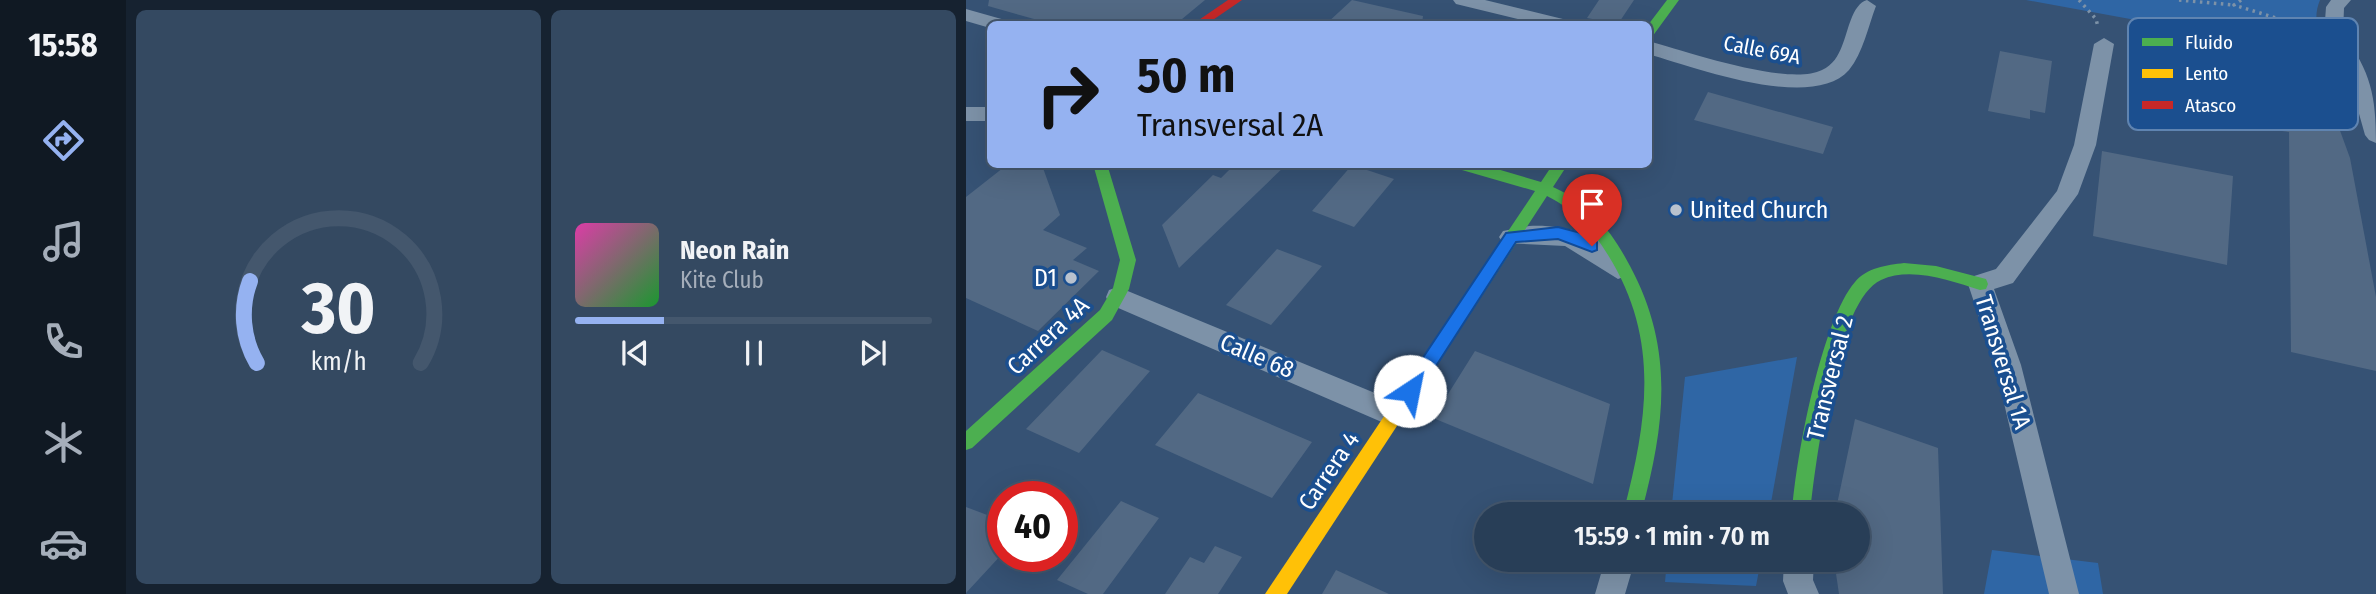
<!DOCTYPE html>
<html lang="es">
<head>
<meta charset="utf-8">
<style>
	body { margin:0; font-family:"Fira Sans Condensed",sans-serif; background:#344961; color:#f1f3f6; height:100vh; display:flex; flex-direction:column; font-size:26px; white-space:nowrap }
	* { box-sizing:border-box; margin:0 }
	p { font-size:23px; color:#a5aeba }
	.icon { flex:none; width:38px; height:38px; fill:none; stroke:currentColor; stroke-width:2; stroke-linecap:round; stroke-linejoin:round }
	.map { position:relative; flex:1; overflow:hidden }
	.panel { display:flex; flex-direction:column; gap:10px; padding:10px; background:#162230; width:840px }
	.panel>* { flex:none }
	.top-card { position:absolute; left:21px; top:21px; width:665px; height:147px; border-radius:10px; box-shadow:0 7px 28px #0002,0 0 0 2px #44576d; background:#95b2f1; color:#111; overflow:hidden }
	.speed { position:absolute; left:21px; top:481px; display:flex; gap:14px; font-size:35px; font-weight:700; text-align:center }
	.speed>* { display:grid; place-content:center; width:91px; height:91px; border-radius:50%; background:#283e57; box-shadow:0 7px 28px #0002,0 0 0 2px #44576d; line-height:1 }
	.speed .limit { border:10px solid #d22; background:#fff; color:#111 }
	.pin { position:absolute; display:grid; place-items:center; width:60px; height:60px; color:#fff; margin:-72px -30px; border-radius:50% 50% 50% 0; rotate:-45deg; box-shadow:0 0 7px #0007 }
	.pin .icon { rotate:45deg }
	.me { position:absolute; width:77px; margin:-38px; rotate:34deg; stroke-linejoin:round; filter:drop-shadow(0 0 5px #0008) }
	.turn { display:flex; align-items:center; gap:24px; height:147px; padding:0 35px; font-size:32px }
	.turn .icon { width:91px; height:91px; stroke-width:2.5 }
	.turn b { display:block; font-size:49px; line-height:60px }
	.panel .tile { flex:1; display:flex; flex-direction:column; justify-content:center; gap:10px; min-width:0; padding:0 24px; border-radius:10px; background:#344961 }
	.panel .dial { align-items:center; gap:0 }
	.dial svg { height:182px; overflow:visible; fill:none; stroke:#44576d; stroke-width:7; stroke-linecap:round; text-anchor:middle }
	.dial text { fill:#f1f3f6; stroke:none }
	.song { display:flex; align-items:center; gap:21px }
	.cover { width:84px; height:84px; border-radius:10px; background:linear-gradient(135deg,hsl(320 70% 55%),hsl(130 70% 35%)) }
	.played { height:7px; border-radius:4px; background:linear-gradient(90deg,#95b2f1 25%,#44576d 25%) }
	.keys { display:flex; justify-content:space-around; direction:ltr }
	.panel .tiles { flex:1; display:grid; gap:10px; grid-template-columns:repeat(2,1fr) }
	.trip { position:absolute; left:508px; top:502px; width:396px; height:70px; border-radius:35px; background:#283e57; box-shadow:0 7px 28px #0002,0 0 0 2px #44576d; font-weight:600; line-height:70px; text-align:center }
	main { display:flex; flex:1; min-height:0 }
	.dock { display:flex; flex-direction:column; width:126px; justify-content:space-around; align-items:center; background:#101923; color:#a5aeba }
	.dock .icon { width:49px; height:49px }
	.dock .selected { color:#95b2f1 }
	.dock b { font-size:32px; color:#f1f3f6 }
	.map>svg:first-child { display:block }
	.green { fill:#2f66a5 }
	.building { fill:#526984 }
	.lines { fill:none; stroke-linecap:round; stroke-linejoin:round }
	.path { stroke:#7d92a8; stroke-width:3.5; stroke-dasharray:2.5 4.5; stroke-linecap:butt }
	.street { fill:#7d92a8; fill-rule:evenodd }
	.fast { fill:#4caf50; fill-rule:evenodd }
	.slow { fill:#ffc107; fill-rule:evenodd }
	.jam { fill:#c62828; fill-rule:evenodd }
	.route { fill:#1a73e8; stroke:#114b97; stroke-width:2 }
	.poi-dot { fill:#b9c2ce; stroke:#1b4f8f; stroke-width:2.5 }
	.labels { text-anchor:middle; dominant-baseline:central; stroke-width:7; stroke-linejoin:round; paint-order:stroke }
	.far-street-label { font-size:21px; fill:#fff; stroke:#1b4f8f }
	.poi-label { font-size:24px; fill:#fff; stroke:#1b4f8f; text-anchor:start }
	.street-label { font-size:24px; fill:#fff; stroke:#1b4f8f }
	.key { fill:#1b4f8f; stroke:#5f84b1; stroke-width:2 }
	.key-label { font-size:19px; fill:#fff }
</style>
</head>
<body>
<main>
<nav class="dock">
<b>15:58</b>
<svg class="icon selected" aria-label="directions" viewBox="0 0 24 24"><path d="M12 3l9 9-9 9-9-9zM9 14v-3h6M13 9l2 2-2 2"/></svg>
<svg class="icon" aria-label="music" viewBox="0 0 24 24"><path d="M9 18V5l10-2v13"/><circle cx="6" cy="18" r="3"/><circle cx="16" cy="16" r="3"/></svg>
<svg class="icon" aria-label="phone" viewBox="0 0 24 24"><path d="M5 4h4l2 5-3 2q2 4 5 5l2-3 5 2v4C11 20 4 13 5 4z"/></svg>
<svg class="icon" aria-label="climate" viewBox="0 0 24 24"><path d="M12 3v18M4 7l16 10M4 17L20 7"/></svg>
<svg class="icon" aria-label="car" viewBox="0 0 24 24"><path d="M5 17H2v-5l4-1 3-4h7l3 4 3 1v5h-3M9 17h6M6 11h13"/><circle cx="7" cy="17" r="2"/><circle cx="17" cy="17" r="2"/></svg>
</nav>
<section class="panel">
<div class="tiles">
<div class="tile dial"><svg viewBox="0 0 100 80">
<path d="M14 69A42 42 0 1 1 86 69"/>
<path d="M14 69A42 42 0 0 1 11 33" stroke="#95b2f1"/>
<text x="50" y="56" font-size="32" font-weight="700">30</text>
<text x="50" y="72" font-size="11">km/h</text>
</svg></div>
<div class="tile">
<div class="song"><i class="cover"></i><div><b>Neon Rain</b><p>Kite Club</p></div></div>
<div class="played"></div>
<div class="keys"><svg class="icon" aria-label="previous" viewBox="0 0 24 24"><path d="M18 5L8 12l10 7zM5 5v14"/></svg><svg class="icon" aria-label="pause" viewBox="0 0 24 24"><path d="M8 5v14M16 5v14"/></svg><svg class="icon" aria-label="next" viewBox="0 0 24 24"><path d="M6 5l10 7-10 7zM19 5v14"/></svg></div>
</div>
</div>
</section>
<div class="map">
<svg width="1410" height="594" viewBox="0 0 1410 594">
	<rect width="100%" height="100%" fill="#365274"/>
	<!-- green -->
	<path class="green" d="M1060 0H1354C1347 17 1351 30 1359 47L1235 32Z
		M831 357 803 514H705L719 377Z
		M1026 550 1132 563 1137 594H1018Z
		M701 560H795L790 586 699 582Z"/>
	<!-- building -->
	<path class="building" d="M23 0H239L210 24H86L22 6Z
		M386 0 457 16 456 24H360Z
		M633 0H668L652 24 621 18Z
		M1264 41 1345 51 1384 158 1410 297V371L1325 352 1323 132 1308 130Z
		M1034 51 1086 61 1079 113 1064 110V119L1022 111Z
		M742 92 867 127 857 154 728 120Z
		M1136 151 1267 176 1261 265 1127 236Z
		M42 164 77 168 94 215 77 230 121 248 107 260 133 271 72 331 0 298V197Z
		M269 164H321L213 268 196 225 247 175 255 178Z
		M386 165 428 179 388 227 346 211Z
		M311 249 356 266 305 325 260 305Z
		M136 350 184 371 113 453 60 429Z
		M509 351 644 404 627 484 467 418Z
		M232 393 346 442 306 498 189 445Z
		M889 419 972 448 977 594H873L868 560H891V514H869Z
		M155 501 193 518 137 594H122L91 580Z
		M0 507 37 521V553L0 593Z
		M249 546 276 557 252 594H199L224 557 238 563Z
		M370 570 423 594H356Z"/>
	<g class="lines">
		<!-- path -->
		<path class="path" d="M1113 0 1130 19 1132 27
			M1213 0 1268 5
			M1275 0 1268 5 1346 29"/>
		<!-- street -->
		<path class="street" d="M487 0H519L601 20 603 24H572L490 4Z
			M901 0 910 6C902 27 897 53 883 70 846 112 728 67 682 54V41C720 51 822 87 856 70 867 65 872 56 876 46 882 32 886 4 901 0Z
			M1365 0H1385L1378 8 1377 34C1405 72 1410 96 1410 143L1403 140 1399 135 1379 64 1358 35 1360 7Z
			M0 9 39 20 41 24H24V28L0 21Z
			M1138 38 1148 44 1130 145 1112 194 1047 283 1028 289 1055 365 1113 594H1083L1029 365 1002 284 1005 277 1030 269 1091 191 1108 145 1128 44Z
			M0 107H24V121H0Z
			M563 226C597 224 647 235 664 269L660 276 652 279 599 246 537 243 533 237 537 231Z
			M152 287 438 405 441 414 438 423 428 426 418 423 143 304 140 297 143 290Z
			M639 560H669L659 594H629Z
			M818 560H848L847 580 853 594H822L817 581Z"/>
		<!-- fast -->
		<path class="fast" d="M701 0H713L686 37 682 38V25Z
			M127 164H141L170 260 163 289 146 320 6 448 0 450V431L134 310 147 288 154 260Z
			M487 164H514L575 182 587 164H602L587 187C624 204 645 230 664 266 709 350 699 425 675 514H657C681 422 695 340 642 255 626 229 609 210 581 196L461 380 455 382 449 380 447 375 449 370 569 191 489 168Z
			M938 263 970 266 1020 279 1022 284 1020 289 1014 290C985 281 945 266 915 280 870 300 849 466 844 514H826C829 462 855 321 889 282 900 268 921 265 938 263Z"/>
		<!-- slow -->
		<path class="slow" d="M455 368 461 370 463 375 461 380 321 594H299L449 370Z"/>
		<!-- jam -->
		<path class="jam" d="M262 0H276L241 24H227Z"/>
	</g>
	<!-- route -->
	<path class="route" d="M592 227 615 233 631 242V250L626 252 592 239 550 242 450 397H438L435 391 438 386 540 233Z"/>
	<!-- markers -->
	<g class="poi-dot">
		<circle cx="710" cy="210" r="7"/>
		<circle cx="105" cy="278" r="7"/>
	</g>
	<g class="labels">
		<!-- far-street labels -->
		<g class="far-street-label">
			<text transform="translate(796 50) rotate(11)">Calle 69A</text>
		</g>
		<!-- poi labels -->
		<g class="poi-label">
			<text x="724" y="210">United Church</text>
			<text x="91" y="278" text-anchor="end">D1</text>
		</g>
		<!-- street labels -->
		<g class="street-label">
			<text transform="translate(82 336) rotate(-43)">Carrera 4A</text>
			<text transform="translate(291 356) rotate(23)">Calle 68</text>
			<text transform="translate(1037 362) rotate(73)">Transversal 1A</text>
			<text transform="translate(864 378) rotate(-76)">Transversal 2</text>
			<text transform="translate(363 471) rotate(-56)">Carrera 4</text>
		</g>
	</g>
	<!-- legend -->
	<rect x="1162" y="18" width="230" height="112" rx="10" class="key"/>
	<rect x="1176" y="38" width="31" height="8" fill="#4caf50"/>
	<rect x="1176" y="69" width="31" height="9" fill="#ffc107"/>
	<rect x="1176" y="101" width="31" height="8" fill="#c62828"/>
	<g class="key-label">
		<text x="1219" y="49">Fluido</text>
		<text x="1219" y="80">Lento</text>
		<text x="1219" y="112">Atasco</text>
	</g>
</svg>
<div class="speed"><div class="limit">40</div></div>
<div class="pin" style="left:626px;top:246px;background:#d93025"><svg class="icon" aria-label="arrive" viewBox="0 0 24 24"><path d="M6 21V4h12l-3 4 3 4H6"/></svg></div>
<svg class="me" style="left:444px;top:391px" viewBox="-20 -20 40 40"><circle r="19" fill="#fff"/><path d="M0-13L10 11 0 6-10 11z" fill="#1a73e8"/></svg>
<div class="trip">15:59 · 1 min · 70 m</div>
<div class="top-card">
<div class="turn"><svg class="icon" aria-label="right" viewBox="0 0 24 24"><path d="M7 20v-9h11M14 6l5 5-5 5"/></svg><div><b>50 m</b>Transversal 2A</div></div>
</div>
</div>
</main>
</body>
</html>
